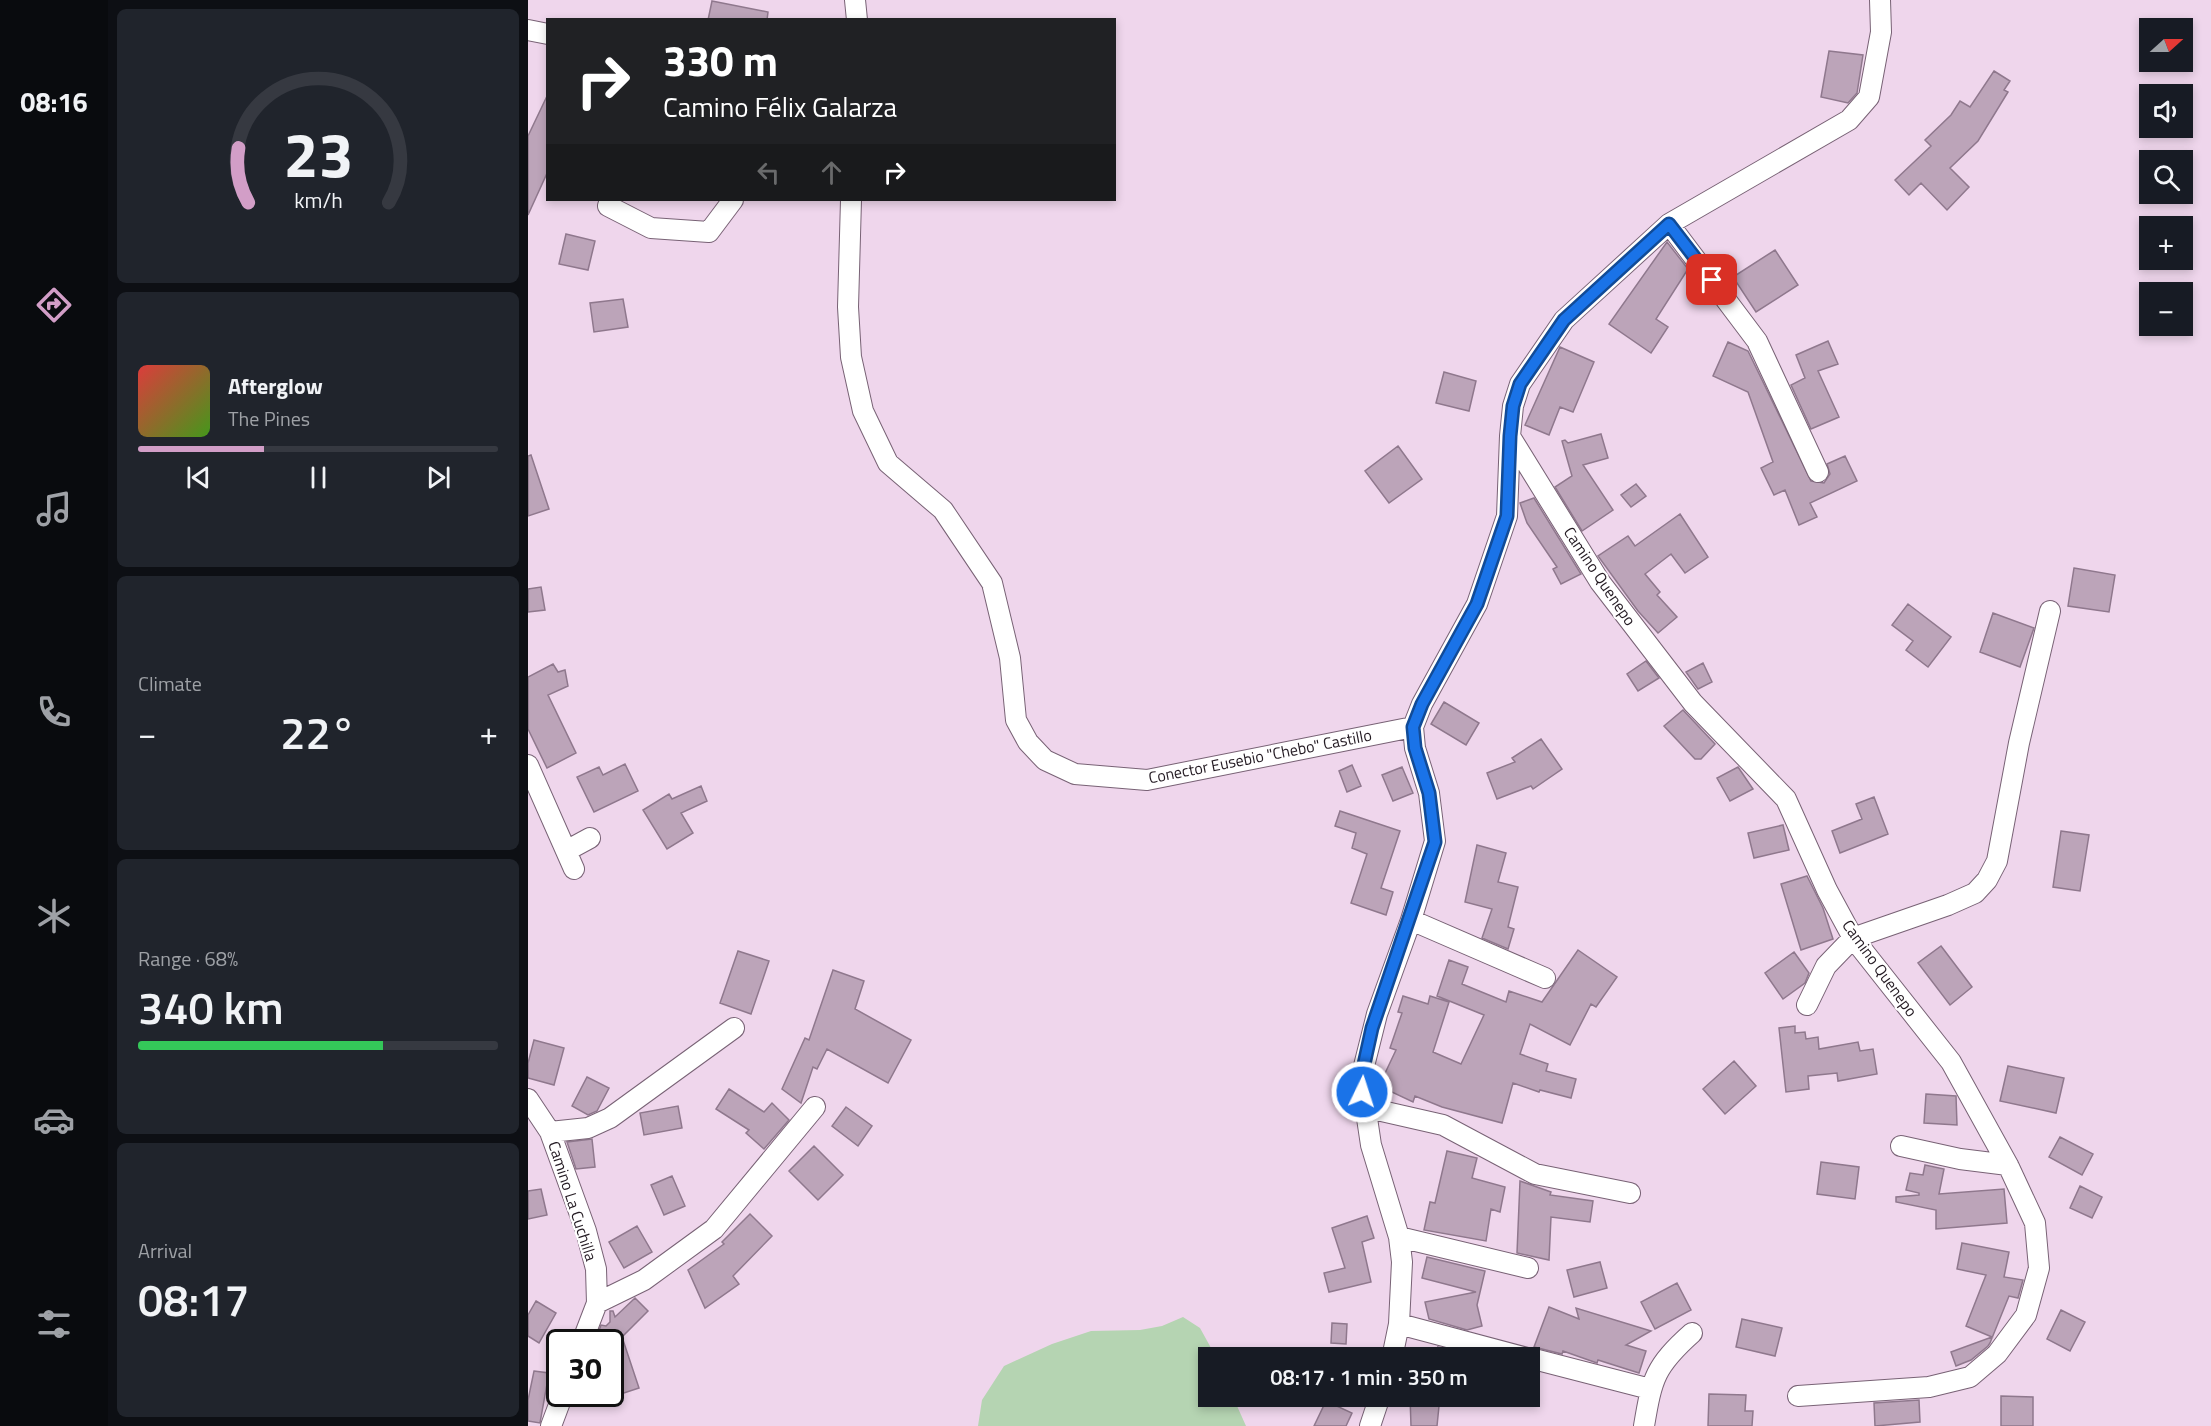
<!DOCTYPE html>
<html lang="en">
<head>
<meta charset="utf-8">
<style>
	body { margin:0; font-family:"Titillium Web",sans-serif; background:#20242c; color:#f1f3f6; height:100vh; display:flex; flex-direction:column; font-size:22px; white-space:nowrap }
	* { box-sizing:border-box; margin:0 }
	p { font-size:20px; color:#9ea1a6 }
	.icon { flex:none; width:33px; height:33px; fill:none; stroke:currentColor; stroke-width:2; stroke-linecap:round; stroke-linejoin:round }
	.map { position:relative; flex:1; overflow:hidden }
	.drawer { display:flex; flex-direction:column; gap:9px; padding:9px; background:#0d0f14; width:420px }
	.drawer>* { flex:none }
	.banner { position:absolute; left:18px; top:18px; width:570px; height:183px; border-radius:0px; box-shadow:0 3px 9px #0003; background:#202124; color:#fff; overflow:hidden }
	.needle { width:39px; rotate:69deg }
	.buttons { position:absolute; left:1611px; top:18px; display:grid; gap:12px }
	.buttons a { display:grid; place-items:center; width:54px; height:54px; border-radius:0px; background:#171b24; box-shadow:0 3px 9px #0003; font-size:30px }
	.speed { position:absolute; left:18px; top:1329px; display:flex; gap:12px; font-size:30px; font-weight:700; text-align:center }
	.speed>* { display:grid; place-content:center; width:78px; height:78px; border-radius:50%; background:#171b24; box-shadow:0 3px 9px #0003; line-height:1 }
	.speed .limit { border:3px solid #111; border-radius:9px; background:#fff; color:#111 }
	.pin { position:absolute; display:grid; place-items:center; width:51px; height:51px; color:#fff; margin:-26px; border-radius:12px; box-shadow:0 3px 9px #0006 }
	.me { position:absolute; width:66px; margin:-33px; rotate:4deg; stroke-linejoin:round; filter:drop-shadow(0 0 4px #0008) }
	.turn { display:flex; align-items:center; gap:21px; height:126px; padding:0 18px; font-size:27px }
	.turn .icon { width:78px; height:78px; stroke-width:2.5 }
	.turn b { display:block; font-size:42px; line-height:51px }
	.lanes { display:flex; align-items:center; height:57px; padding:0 18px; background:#0003; justify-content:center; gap:30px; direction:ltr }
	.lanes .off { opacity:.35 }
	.big { font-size:45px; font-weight:600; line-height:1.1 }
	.drawer .widget { flex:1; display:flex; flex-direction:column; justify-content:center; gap:9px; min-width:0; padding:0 21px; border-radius:9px; background:#20242c }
	.drawer .dial { align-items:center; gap:0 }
	.dial svg { height:156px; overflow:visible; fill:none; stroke:#363941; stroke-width:7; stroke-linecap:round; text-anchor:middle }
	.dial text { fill:#f1f3f6; stroke:none }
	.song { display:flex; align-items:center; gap:18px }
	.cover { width:72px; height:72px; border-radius:9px; background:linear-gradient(135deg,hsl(0 70% 55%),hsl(100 70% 35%)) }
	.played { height:6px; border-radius:3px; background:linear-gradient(90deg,#d29ec7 35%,#363941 35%) }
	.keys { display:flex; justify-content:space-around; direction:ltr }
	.heat { display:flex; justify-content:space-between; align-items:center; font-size:33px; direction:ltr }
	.charge { height:9px; border-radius:4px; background:linear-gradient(90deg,#34c759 68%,#363941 0) }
	.trip { position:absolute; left:670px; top:1347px; width:342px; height:60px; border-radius:0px; background:#171b24; box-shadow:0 3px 9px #0003; font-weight:600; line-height:60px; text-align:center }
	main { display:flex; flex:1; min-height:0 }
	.menu { display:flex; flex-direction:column; width:108px; justify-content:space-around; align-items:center; background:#090b0e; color:#9ea1a6 }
	.menu .icon { width:42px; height:42px }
	.menu .current { color:#d29ec7 }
	.menu b { font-size:27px; color:#f1f3f6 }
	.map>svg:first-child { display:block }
	.green { fill:#b5d4b2 }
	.building { fill:#bca4b9; stroke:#8f788d; stroke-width:1.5 }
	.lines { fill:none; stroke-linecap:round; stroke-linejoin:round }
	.minor-casing { stroke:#786275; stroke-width:22 }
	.minor { stroke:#fff; stroke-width:20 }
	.route-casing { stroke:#114b97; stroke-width:15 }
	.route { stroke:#1a73e8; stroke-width:10 }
	.labels { text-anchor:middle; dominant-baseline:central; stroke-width:4.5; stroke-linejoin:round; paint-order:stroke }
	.street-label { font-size:16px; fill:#231a22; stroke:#fff }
</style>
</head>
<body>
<main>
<nav class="menu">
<b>08:16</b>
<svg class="icon current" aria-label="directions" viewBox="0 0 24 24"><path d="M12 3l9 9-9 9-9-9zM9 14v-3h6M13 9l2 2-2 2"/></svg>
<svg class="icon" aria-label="music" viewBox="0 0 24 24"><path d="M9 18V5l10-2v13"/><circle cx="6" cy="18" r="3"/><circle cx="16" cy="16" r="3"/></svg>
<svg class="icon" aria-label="phone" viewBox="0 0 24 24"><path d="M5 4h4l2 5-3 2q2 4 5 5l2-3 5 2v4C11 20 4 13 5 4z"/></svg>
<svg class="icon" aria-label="climate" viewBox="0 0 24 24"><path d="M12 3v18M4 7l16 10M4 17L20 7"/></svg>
<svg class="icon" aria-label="car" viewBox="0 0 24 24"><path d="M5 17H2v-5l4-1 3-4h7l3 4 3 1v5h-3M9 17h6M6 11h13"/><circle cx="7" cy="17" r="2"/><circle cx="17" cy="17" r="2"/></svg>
<svg class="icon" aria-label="filters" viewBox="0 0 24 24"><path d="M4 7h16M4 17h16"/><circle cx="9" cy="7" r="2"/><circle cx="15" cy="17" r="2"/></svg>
</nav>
<section class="drawer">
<div class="widget dial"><svg viewBox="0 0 100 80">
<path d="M14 69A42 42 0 1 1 86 69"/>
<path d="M14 69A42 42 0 0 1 9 41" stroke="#d29ec7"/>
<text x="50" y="56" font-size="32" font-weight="700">23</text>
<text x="50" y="72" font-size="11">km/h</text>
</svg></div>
<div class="widget">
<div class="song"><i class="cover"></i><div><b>Afterglow</b><p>The Pines</p></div></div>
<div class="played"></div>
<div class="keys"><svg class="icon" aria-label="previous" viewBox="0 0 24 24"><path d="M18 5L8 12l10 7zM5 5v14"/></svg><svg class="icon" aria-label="pause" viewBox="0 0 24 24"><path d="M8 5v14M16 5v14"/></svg><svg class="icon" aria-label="next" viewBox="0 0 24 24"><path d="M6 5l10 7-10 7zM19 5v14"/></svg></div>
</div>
<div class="widget"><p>Climate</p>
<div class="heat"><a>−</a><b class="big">22°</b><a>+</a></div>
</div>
<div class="widget"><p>Range · 68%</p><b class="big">340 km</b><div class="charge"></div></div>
<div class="widget"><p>Arrival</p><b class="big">08:17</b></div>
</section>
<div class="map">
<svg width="1683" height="1426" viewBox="0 0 1683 1426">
	<rect width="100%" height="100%" fill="#efd6ec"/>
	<!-- green -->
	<path class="green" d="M655 1317 672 1328 688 1357 681 1358V1396L705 1397 718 1426H450L454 1400 476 1366 524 1344 563 1331 612 1330 634 1326Z"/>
	<!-- building -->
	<path class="building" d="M184 1 240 12 239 20H180Z
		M1301 51 1335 55 1329 93 1320 103 1293 97Z
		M1466 71 1482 81 1476 90 1480 92 1450 141 1422 168 1441 187 1419 210 1393 183 1381 195 1367 180 1403 146 1397 140 1423 115 1432 101 1442 107Z
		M20 94V171L0 215V136Z
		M38 234 67 241 60 270 31 264Z
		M1139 242 1160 269 1128 319 1140 327 1123 353 1081 324Z
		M1247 250 1270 285 1228 312 1205 277Z
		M95 299 100 327 66 332 62 303Z
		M1300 341 1310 364 1290 371 1311 417 1283 429 1263 385 1277 378 1268 355Z
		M1200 342 1220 351 1283 481 1296 483 1302 474 1299 464 1317 456 1329 481 1282 503 1289 517 1271 525 1257 490 1246 495 1233 468 1245 462 1220 392 1185 376Z
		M1032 347 1066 362 1045 412 1032 407 1021 435 997 425Z
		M916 372 948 381 941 411 908 403Z
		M1073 434 1080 458 1055 465 1085 510 1054 531 1027 487 1044 476 1034 441 1037 440 1040 443Z
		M870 446 894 479 861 503 837 471Z
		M3 455 21 509 0 516V456Z
		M1108 484 1118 496 1103 507 1093 495Z
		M1006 498 1053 574 1033 584 1025 569 1029 567 999 523 992 503Z
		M1152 514 1180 557 1157 573 1143 554 1117 574 1132 592 1129 595 1149 617 1130 633 1110 611 1070 556 1100 536 1107 546Z
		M1546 568 1587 575 1581 612 1540 606Z
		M13 587 17 610 0 612V589Z
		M1380 604 1423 637 1400 667 1378 650 1385 641 1364 625Z
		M1465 613 1506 628 1492 667 1452 652Z
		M1118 661 1131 678 1110 691 1099 674Z
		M1175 663 1184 682 1170 689 1158 672Z
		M25 664 30 672 37 670 40 686 20 695 48 753 19 768 0 729V677Z
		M916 702 951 723 938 745 903 724Z
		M1155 710 1187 744 1173 759H1167L1136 726Z
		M1013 739 1034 769 1005 789 1003 786 969 799 959 773 987 762 984 758Z
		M97 764 110 791 66 812 49 777 71 767 75 775Z
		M824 765 833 786 819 792 811 771Z
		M874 767 885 793 865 801 854 775Z
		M1210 767 1225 789 1202 801 1189 778Z
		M173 786 179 801 153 813 165 833 139 849 115 810 141 794 144 799Z
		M1346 797 1360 834 1312 853 1304 831 1334 819 1328 804Z
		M812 811 872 831 853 888 865 892 858 915 823 903 839 854 824 848 828 833 807 826Z
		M1255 825 1261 850 1226 858 1220 833Z
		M1533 831 1561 835 1552 891 1525 887Z
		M949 845 978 853 970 882 990 887 980 927 986 929 980 949 954 938 964 909 937 902Z
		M1279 876 1295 908 1305 939 1273 950 1253 884Z
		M1413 946 1444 987 1422 1005 1390 963Z
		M1050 950 1089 977 1068 1007 1063 1004 1042 1045 1002 1024 992 1054 1020 1064 1018 1071 1048 1079 1043 1098 1012 1090 1011 1092 985 1083 974 1123 914 1107 887 1096 885 1102 851 1086 868 1050 862 1048 874 1013 870 1012 875 996 900 1004 902 996 921 1002 905 1052 933 1064 956 1015 909 996 921 960 940 967 934 984 978 1002 981 991 1014 1002Z
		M210 951 241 961 223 1014 192 1003Z
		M1266 952 1281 973 1277 983 1255 999 1237 973Z
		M305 970 336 981 327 1009 383 1040 360 1083 299 1049 289 1069 285 1067 273 1103 254 1089 277 1038 281 1040Z
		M1267 1026V1033L1277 1032 1278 1039 1290 1037 1291 1049 1330 1042 1332 1051 1345 1049 1349 1074 1310 1081 1309 1073 1280 1076 1281 1089 1258 1092 1251 1028Z
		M6 1040 36 1048 26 1085 0 1078V1063Z
		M1206 1061 1228 1086 1197 1114 1175 1089Z
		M1480 1066 1536 1078 1528 1113 1472 1101Z
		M59 1077 81 1088 69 1111 60 1115 44 1106Z
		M201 1089 236 1112 244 1103 261 1120 236 1149 218 1133 221 1130 188 1109Z
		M1398 1094 1428 1096 1429 1125 1396 1123Z
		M150 1106 154 1128 116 1135 112 1113Z
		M318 1107 344 1126 330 1146 304 1126Z
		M1532 1137 1565 1154 1554 1175 1521 1157Z
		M64 1139 67 1167 48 1169 39 1142Z
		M286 1146 315 1175 290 1200 261 1171Z
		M919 1151 949 1158 944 1178 977 1187 972 1212 963 1209 958 1241 896 1230 902 1202 907 1203Z
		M1293 1162 1331 1167 1327 1199 1289 1194Z
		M1397 1165 1416 1169 1411 1194 1476 1189 1479 1223 1408 1229V1210L1368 1202V1197L1391 1195V1193L1378 1190 1382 1173 1395 1175Z
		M144 1176 157 1206 136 1215 123 1185Z
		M992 1181 1023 1192 1022 1195 1065 1201 1062 1222 1023 1217 1021 1260 989 1253Z
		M1552 1186 1574 1197 1564 1218 1542 1208Z
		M13 1189 19 1215 0 1219V1191Z
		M222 1214 244 1236 205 1276 211 1284 177 1308 160 1270 196 1244 194 1242Z
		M839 1216 846 1238 834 1242 843 1282 801 1292 796 1273 817 1268 804 1228Z
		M109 1226 124 1252 96 1268 81 1242Z
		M1434 1243 1481 1252 1476 1277 1495 1280 1490 1298 1481 1296 1462 1343 1460 1346 1443 1360 1428 1366 1423 1352 1464 1337 1438 1326 1458 1275 1429 1269Z
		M899 1257 957 1271 949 1305 954 1326 939 1330 901 1319 897 1302 948 1292 894 1278Z
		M1072 1262 1079 1288 1046 1297 1039 1270Z
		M1149 1283 1163 1310 1127 1329 1113 1302Z
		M107 1298 120 1311 94 1337 111 1388 96 1393 82 1385V1342H67L73 1325 78 1326 82 1322V1311H85L87 1317Z
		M8 1301 28 1313 11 1343 0 1336V1315Z
		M1021 1307 1051 1319 1048 1308 1123 1331 1098 1345 1118 1351 1111 1373 1070 1360 1069 1363 1035 1351 1034 1354 1006 1347Z
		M1533 1310 1557 1322 1542 1351 1519 1339Z
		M1214 1319 1254 1328 1247 1356 1208 1347Z
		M804 1323 819 1324 818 1344 803 1343Z
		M910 1347 926 1351V1358H912Z
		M6 1371 21 1373 12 1423 0 1421V1400Z
		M1181 1394 1218 1395 1217 1411H1225L1224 1426H1180Z
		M882 1396H912L909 1426H883Z
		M1473 1396 1505 1397V1426H1473Z
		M1391 1400 1392 1422 1347 1426 1346 1403Z
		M798 1401 824 1413 818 1426H786Z"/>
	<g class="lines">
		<defs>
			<path id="minor" d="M327 0 329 20
				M0 30 20 34
				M82 200 80 206 123 228 181 232 205 200
				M323 200 320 307 323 357 335 411 360 463 415 510 464 583 482 658 488 720 500 742 517 760 547 774 619 780 885 727
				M1141 224 1229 341 1290 472
				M983 438 1072 582 1165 703 1258 799 1299 890 1325 938 1423 1062 1480 1165 1507 1223 1511 1268 1498 1315 1469 1354 1442 1377 1401 1387 1270 1396
				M0 765 46 869
				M38 851 62 838
				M883 920 1017 978
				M1279 1005 1298 966 1325 938 1420 905 1447 893 1459 880 1469 861 1491 743 1522 611
				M0 1099 22 1132 58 1231 68 1269 69 1303 54 1342
				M836 1107 915 1125 1007 1174 1102 1193
				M22 1132 60 1128 82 1118 206 1028
				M1373 1146 1432 1159 1480 1165
				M871 1237 1000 1268
				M69 1303 116 1280 186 1229 287 1107
				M871 1324 999 1358
				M864 1358 871 1324 874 1262 871 1237 843 1145 833 1078 849 1014 883 920 907 841 901 793 887 748 885 727 894 704 949 604 979 516 982 436 985 406 992 384 1036 320 1141 224 1321 120 1341 97 1353 32 1352 0
				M1002 1358 1122 1389
				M23 1426 35 1394
				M842 1426 852 1396
				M1116 1426C1124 1378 1127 1366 1164 1333"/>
		</defs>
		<!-- minor casing -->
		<use href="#minor" class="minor-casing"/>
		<!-- minor -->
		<use href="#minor" class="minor"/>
	</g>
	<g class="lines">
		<defs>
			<path id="route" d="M834 1092 833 1078 844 1028 907 842 901 793 887 748 885 727 894 704 949 604 979 516 982 436 985 406 992 384 1036 320 1141 224 1184 280"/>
		</defs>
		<!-- route casing -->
		<use href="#route" class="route-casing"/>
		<!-- route -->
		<use href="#route" class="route"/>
	</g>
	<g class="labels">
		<!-- street labels -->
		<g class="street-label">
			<text transform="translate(1072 576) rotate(56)">Camino Quenepo</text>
			<text transform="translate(732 756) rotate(-11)">Conector Eusebio "Chebo" Castillo</text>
			<text transform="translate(1352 968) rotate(54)">Camino Quenepo</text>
			<text transform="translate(45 1201) rotate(72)">Camino La Cuchilla</text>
		</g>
	</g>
</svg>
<div class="buttons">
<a><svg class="needle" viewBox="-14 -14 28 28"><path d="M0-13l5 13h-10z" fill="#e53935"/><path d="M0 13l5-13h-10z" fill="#9ea1a6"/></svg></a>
<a><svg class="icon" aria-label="sound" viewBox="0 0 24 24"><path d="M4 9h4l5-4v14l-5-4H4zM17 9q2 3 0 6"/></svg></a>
<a><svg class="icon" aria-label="search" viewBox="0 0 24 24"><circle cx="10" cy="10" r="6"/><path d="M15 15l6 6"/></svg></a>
<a>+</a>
<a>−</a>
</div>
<div class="speed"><div class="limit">30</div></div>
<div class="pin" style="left:1184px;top:280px;background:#d93025"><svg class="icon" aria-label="arrive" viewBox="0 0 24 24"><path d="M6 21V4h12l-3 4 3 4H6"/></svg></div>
<svg class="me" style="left:834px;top:1092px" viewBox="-20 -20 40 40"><circle r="17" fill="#1a73e8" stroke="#fff" stroke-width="3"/><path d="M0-11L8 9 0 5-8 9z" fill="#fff"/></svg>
<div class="trip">08:17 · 1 min · 350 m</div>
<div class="banner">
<div class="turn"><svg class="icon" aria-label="right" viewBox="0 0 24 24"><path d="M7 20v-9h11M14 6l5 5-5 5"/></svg><div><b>330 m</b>Camino Félix Galarza</div></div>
<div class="lanes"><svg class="icon off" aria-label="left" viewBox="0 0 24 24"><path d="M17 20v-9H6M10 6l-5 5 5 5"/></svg><svg class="icon off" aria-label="ahead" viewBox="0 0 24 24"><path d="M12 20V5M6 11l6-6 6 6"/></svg><svg class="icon" aria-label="right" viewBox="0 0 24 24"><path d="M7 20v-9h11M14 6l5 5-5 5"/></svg></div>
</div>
</div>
</main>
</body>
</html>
